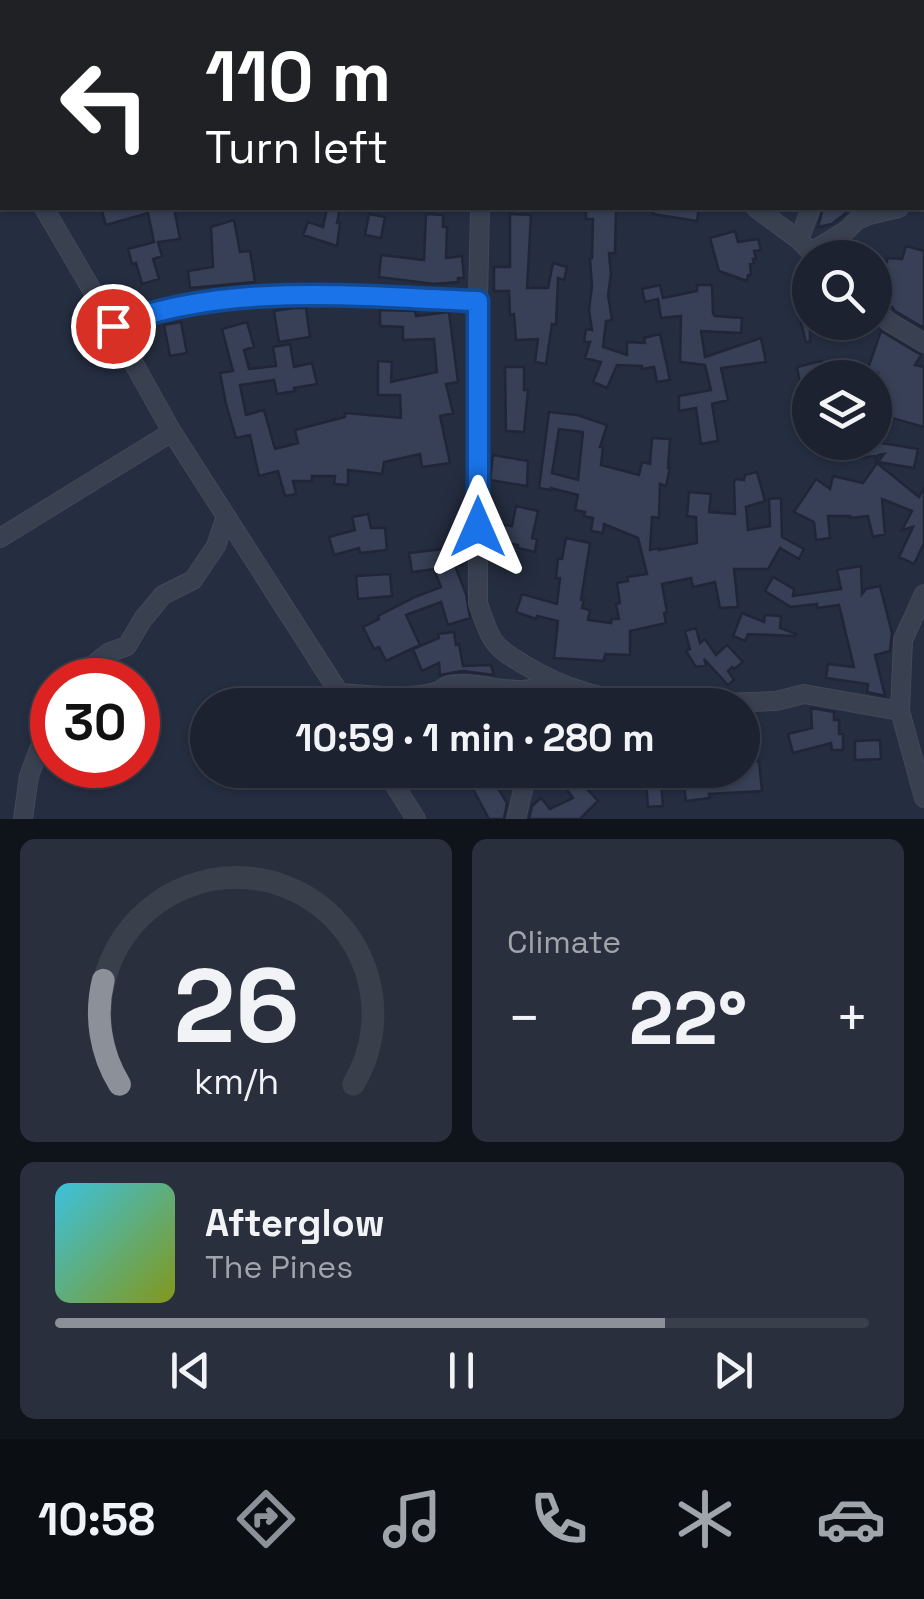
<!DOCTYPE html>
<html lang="en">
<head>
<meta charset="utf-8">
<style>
	body { margin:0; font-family:"Space Grotesk",sans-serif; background:#292f3c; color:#f1f3f6; height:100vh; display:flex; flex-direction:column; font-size:38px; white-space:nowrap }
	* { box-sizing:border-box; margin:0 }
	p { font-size:32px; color:#a0a4ab }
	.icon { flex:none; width:55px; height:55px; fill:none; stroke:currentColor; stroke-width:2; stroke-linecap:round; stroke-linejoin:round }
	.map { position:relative; height:819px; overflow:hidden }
	.sheet { display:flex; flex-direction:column; gap:20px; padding:20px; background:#0f131a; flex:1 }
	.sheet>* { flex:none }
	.guide { position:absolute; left:0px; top:0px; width:925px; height:210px; box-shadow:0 2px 8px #0004,0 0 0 2px #3a3f4c; background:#202124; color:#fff; overflow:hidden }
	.controls { position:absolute; left:792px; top:240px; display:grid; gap:20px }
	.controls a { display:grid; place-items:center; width:100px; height:100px; border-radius:50%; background:#1c2230; box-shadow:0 2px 8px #0004,0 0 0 2px #3a3f4c; font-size:50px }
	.speed { position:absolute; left:30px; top:658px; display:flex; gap:20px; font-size:50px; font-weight:700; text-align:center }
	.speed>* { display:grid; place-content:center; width:130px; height:130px; border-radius:50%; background:#1c2230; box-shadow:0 2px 8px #0004,0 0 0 2px #3a3f4c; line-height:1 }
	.speed .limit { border:15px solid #d22; background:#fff; color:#111 }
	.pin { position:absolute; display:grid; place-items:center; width:85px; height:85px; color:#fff; margin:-42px; border:5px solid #fff; border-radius:50%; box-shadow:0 2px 10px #0007 }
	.me { position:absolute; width:110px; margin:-55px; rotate:0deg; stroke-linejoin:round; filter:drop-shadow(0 0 8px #0008) }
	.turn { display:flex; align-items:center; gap:35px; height:210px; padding:0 40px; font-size:45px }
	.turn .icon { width:130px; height:130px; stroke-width:2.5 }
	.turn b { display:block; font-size:70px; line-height:85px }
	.big { font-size:75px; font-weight:700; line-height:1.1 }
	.sheet .card { flex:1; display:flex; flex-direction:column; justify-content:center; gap:15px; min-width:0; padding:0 35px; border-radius:15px; background:#292f3c }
	.sheet .dial { align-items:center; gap:0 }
	.dial svg { height:260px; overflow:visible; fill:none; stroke:#3a3f4c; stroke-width:7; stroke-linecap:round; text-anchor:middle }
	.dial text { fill:#f1f3f6; stroke:none }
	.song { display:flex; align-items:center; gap:30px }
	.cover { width:120px; height:120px; border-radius:15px; background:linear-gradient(135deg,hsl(190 70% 55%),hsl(70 70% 35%)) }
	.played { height:10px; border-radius:5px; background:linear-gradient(90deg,#8c9099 75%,#3a3f4c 75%) }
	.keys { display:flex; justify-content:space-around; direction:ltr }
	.heat { display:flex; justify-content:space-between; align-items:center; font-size:55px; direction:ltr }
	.sheet .tiles { flex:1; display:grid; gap:20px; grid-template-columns:1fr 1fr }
	.card:last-child { grid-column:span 2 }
	.trip { position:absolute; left:190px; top:688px; width:570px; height:100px; border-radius:50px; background:#1c2230; box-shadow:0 2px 8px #0004,0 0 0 2px #3a3f4c; font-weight:700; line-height:100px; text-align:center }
	.menu { display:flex; height:160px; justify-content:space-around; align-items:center; background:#0b0e13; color:#a0a4ab }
	.menu .icon { width:70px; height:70px }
	.menu .current { color:#8c9099 }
	.menu b { font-size:45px; color:#f1f3f6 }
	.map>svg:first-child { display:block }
	.building { fill:#374056; stroke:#202637; stroke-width:2.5; fill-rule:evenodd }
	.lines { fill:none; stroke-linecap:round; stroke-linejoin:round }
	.street-casing { stroke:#434859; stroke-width:20 }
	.street { stroke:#394050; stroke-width:18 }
	.route-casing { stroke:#114b97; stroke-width:25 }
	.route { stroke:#1a73e8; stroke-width:18 }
</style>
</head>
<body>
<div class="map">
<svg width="924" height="819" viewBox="0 0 924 819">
	<rect width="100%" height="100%" fill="#252d40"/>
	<!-- building -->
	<path class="building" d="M101 208H174L180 239 158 242 162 256 153 259 159 279 142 284 136 263 132 264 128 249 154 242 148 213 106 225Z
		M327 208H340L337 223H340L337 246 303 235 308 222 323 227Z
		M586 208H616L615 253H609L611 274 608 295 612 320 606 321 603 347 627 355V342L645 343 644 338 660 334 670 380 657 382 654 367 642 369V366L617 365 607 388 593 382 601 362 585 358 590 342H584L586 329 592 330 589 310 592 286 590 259 592 258 593 219H586Z
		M654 208H699L697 221 653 214Z
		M823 208H845L846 213 832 224 818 227Z
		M369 214 385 217 381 238 365 235Z
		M426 214 443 215V227H447L446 258 462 256 464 278H458V282L434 284 379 277 381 255 424 260Z
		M510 214 531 215 527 288H548L553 263 567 267 564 280 558 278 556 325 552 324 546 364 535 362 538 339 516 340 514 314 510 315 509 291H494V267H510Z
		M234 220 240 252 250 251 255 282 190 288 188 271 213 267 211 227Z
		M735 231 738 242 758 239 761 250 754 251 756 259H753L754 263 750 264 751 275H748L747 281 719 271 710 238Z
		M906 246 924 251V328L895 311 875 284V265L887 262V258L902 259Z
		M803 263 810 268V342H806L797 307Z
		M660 285 663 298 697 291V285H712L713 313 715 316 742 318 741 333 701 331 705 357 761 338 766 362 721 368 728 400 712 404 718 441 701 444 696 408 679 411V396L711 390 705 365 680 362 681 316 661 318 658 299 645 302 642 289Z
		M294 308H306L310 337 279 342 274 311Z
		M380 310 415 311 416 316 449 312 458 382 446 384 453 413 440 416 450 463 422 467 420 454 384 462 382 474 348 470V485L334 484 335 476H312V481H293L296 494 285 496 278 471 259 476 250 435 236 438 226 404 220 373 233 371 222 329 247 322 254 347 244 350 249 369 276 366 273 347 290 344 294 367 312 363 317 384 294 388 295 391 277 394 274 380 240 385 246 415 264 410 275 449 298 443 295 430 345 417V413L401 418 400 395H378V361L392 362 391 382 437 372 434 339 403 340V327L380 326Z
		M181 322 187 353 170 356 164 325Z
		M881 331 921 355 915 365 924 367V427L892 418 882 443 918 449 914 468 878 462 884 454 878 455 876 460 875 456 857 458 854 446 875 442 876 427 885 401 875 399 878 373 867 371Z
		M821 361 825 378H810V381L800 383 797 367Z
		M505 367H524V390H528L524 432 506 431Z
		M549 412 577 415 607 425 600 447H603L601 465 639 475 642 462 650 464 652 438 670 439 668 468H670L666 486 660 484 659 518 652 517 650 550 659 548V550L697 543 696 517 687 516 689 492 711 494 709 512 735 514 734 482 736 479 744 480 745 475 757 472 765 501 746 507 748 530 770 526 769 499 781 498 782 537 804 549 799 559 780 548 768 569H734L738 607 720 608 715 582 693 587 691 578 662 584 667 612 664 613 666 623 630 631V655L605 654 604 661 554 658 558 621 537 616 536 619 516 612 522 594 557 604 560 578H556L558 558 562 559 566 538 590 543 581 600H584L582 608 590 610 588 620 611 623 612 619H619L616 604 620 603 617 583 628 581 627 577 647 574 638 538 604 524 603 533 591 531 593 518 584 516 585 512 575 510 578 495 551 488V490L539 488ZM559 429 583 432 578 480 552 473Z
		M493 455 528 461 527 486 490 480Z
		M877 463 919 497 924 488V543L914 564 899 557 913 527 902 530 912 511 882 499 885 534 873 537 868 516 850 518V516H828L830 538 816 540 814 522 794 512 816 479 830 489 833 476 863 483Z
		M516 506 538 511 532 538 537 539 535 552 518 548V545L494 541 496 524 512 526Z
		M368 514 371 528H385L387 550 360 553 359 548 334 555 329 537 355 530 352 517Z
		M461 547 463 565 455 566 466 594 470 618 448 625 441 602 406 615 420 645 386 661 379 647 374 649 363 627 379 619 378 616 415 597 441 587 434 569 412 572 409 553Z
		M861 566 862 594 866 589 880 586 892 633 890 651 875 655 885 696 867 692 868 684 826 678 828 664 854 667 839 605 817 608V604L791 607 765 591 773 577 794 589 793 596 841 589 837 570Z
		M390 574 392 596 358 599 356 576Z
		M742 613 764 622 765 615 781 616 780 628 796 634 795 636 748 634 745 641 733 636Z
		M696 628 700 643 705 639 716 655 727 645 743 662 734 669 732 667 728 671 734 680 728 685 704 659 706 665 696 667 686 651 690 649 685 631Z
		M454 632 456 645 459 644 463 666 491 665 494 675 462 671 440 675 439 663 422 671 413 649 439 638 438 634Z
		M811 708 834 712V720H839V734H843V750H832L831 743 793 753 788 734 812 728Z
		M880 740 881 759 855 760V741Z
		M759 761 762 791 709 794 710 798 686 801 682 770H742V762Z
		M463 770H521L512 783 499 790 507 803 504 819H489Z
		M573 770H606L586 788 598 801 580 819H529L532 806 541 798 550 809 573 798 560 780Z
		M645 770H660L663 806 648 807Z"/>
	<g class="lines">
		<defs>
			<path id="street" d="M469 0 473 2
				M698 0V2
				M842 0 856 2
				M17 2 19 0
				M491 2V0
				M873 2 874 0
				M0 42 2 35
				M922 45H924
				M0 134 2 138
				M922 195 924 193
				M44 208 113 326 172 432 347 705
				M480 208 478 301V603C482 615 486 629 493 640 500 651 512 657 523 664 566 690 595 696 643 705
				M756 208 799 240 817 258
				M799 240 811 208
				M811 252 847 230 857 220 869 215 899 208
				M875 310 889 322 924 343
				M113 326C227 281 358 297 478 301
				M0 538 172 432
				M74 680 108 653 127 646 143 619 163 595 193 580 216 546 226 516
				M340 693C362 695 415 699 435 692 443 690 442 687 449 685 483 679 520 702 550 681
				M666 705 776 701 804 694 900 711 924 798
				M900 711 903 640 924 594
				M385 770 416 819
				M23 819 29 776 52 715
				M516 819 524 786 538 770"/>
		</defs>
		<!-- street casing -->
		<use href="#street" class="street-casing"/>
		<!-- street -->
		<use href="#street" class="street"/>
	</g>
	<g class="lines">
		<defs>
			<path id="route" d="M113 326C227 281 358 297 478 301V527"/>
		</defs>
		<!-- route casing -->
		<use href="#route" class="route-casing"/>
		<!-- route -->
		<use href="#route" class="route"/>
	</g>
</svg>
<div class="controls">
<a><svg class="icon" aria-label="search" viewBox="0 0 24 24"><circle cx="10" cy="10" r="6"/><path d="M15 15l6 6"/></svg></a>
<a><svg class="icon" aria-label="layers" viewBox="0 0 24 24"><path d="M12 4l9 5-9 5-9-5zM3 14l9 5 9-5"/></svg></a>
</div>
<div class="speed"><div class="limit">30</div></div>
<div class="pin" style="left:113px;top:326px;background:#d93025"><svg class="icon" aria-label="arrive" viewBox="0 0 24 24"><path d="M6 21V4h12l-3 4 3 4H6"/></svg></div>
<svg class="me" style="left:478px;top:527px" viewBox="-20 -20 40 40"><path d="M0-17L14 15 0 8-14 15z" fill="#1a73e8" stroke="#fff" stroke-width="4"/></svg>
<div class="trip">10:59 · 1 min · 280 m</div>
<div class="guide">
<div class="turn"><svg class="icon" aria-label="left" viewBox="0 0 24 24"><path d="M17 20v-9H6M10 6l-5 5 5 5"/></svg><div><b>110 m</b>Turn left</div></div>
</div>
</div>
<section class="sheet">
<div class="tiles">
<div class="card dial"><svg viewBox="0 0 100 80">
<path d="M14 69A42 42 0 1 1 86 69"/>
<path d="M14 69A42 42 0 0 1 9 37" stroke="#8c9099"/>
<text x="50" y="56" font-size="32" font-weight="700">26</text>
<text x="50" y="72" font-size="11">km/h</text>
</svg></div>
<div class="card"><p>Climate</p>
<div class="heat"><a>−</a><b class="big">22°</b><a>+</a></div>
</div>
<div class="card">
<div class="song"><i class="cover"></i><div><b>Afterglow</b><p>The Pines</p></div></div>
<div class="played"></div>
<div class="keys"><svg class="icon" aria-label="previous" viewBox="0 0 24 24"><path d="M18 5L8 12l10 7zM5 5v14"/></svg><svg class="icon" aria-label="pause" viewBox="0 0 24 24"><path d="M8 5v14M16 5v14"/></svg><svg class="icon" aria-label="next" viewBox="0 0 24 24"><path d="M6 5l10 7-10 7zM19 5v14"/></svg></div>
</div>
</div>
</section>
<nav class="menu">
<b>10:58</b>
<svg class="icon current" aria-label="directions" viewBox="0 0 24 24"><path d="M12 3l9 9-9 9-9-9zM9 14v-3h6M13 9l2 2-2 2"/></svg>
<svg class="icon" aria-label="music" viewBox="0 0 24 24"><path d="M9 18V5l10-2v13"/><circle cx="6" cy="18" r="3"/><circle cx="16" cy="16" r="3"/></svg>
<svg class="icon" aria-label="phone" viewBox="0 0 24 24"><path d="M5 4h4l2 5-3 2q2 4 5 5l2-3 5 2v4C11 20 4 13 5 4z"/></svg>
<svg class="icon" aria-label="climate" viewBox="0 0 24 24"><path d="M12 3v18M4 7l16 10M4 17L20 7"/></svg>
<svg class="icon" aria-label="car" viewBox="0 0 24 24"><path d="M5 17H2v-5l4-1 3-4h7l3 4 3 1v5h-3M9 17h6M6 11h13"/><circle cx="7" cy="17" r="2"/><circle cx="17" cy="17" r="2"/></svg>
</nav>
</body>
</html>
